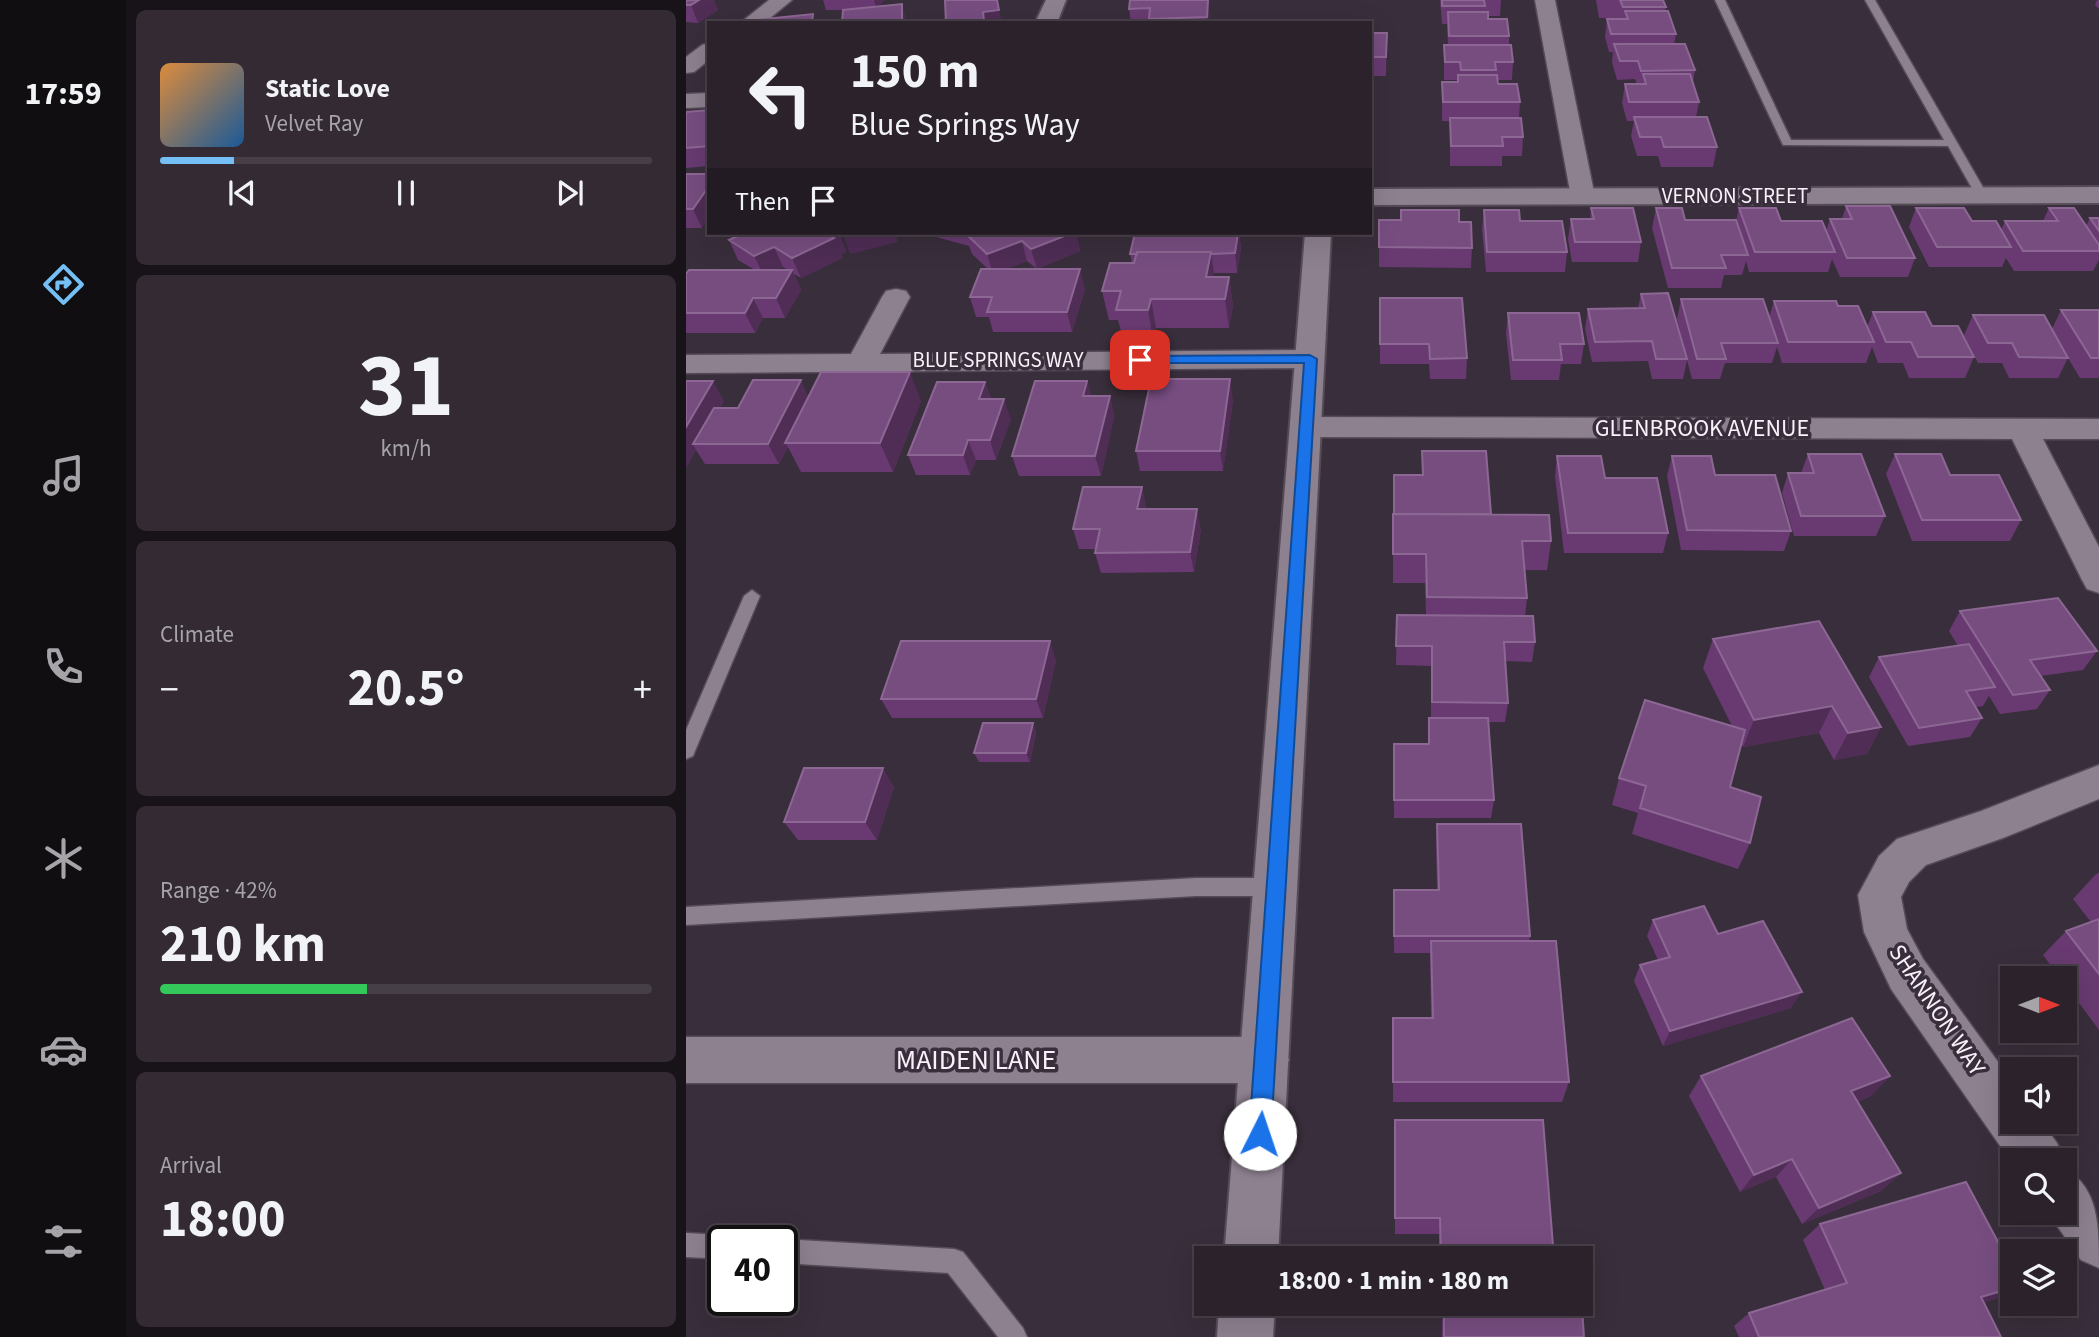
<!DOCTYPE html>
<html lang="en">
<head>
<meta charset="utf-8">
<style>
	body { margin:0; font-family:"Source Sans 3",sans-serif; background:#332a34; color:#f1f3f6; height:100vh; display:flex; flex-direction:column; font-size:26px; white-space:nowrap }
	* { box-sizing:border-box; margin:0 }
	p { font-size:23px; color:#a6a4a9 }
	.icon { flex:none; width:38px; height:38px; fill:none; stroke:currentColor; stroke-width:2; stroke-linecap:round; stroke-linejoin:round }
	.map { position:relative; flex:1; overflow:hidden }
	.panel { display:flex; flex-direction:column; gap:10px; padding:10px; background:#181318; width:560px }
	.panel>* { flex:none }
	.top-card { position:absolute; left:21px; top:21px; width:665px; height:214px; border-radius:0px; box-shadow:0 7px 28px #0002,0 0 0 2px #473f48; background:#2b222c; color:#f1f3f6; overflow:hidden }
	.needle { width:46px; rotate:90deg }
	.controls { position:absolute; left:1314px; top:966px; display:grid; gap:14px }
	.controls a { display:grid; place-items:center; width:77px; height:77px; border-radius:0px; background:#2b222c; box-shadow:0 7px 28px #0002,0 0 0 2px #473f48; font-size:35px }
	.speed { position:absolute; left:21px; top:1225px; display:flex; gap:14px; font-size:35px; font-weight:700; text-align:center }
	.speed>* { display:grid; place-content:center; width:91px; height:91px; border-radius:50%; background:#2b222c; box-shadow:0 7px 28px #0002,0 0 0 2px #473f48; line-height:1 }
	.speed .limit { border:4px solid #111; border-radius:10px; background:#fff; color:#111 }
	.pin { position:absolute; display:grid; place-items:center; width:60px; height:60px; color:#fff; margin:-30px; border-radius:14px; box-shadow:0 4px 10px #0006 }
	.me { position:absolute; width:77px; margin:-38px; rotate:4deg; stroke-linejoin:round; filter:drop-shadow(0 0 5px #0008) }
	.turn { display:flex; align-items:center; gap:24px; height:147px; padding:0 28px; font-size:32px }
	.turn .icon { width:91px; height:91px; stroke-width:2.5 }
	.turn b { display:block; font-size:49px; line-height:60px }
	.then { display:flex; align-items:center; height:66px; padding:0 28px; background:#0003; gap:14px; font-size:26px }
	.big { font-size:52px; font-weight:700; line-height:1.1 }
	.panel .card { flex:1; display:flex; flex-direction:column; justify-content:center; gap:10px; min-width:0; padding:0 24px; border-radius:10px; background:#332a34 }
	.panel .dial { align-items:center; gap:0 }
	.dial b { font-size:91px; line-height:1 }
	.song { display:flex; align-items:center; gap:21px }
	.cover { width:84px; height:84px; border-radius:10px; background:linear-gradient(135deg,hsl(30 70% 55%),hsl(210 70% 35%)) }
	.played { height:7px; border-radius:4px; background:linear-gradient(90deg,#74c0f6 15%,#473f48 15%) }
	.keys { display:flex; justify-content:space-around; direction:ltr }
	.heat { display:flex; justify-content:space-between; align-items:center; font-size:38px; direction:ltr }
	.charge { height:10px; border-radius:5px; background:linear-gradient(90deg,#34c759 42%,#473f48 0) }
	.trip { position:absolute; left:508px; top:1246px; width:399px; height:70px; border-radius:0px; background:#2b222c; box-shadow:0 7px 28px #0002,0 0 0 2px #473f48; font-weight:700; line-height:70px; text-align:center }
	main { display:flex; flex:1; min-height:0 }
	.menu { display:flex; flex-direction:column; width:126px; justify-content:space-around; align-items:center; background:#110e12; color:#a6a4a9 }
	.menu .icon { width:49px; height:49px }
	.menu .selected { color:#74c0f6 }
	.menu b { font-size:32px; color:#f1f3f6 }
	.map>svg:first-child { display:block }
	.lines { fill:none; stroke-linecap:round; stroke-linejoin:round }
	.lane-casing { stroke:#544b56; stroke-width:3 }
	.street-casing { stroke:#544b56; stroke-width:3 }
	.secondary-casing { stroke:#544b56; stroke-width:4 }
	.lane { fill:#8d808f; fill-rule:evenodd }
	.street { fill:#8d808f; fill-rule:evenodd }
	.secondary { fill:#8d808f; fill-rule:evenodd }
	.wall { fill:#683a71; fill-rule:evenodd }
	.shaded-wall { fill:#4f2d55 }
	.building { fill:#774d80; stroke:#8c6793; stroke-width:2 }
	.route { fill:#1a73e8; stroke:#114b97; stroke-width:2 }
	.labels { text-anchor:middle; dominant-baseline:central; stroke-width:7; stroke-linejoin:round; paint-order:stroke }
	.far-street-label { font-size:21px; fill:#f8f1fa; stroke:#392e3b }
	.street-label { font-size:24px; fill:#f8f1fa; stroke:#392e3b }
	.near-street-label { font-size:28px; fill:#f8f1fa; stroke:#392e3b }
</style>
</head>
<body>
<main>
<nav class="menu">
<b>17:59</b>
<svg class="icon selected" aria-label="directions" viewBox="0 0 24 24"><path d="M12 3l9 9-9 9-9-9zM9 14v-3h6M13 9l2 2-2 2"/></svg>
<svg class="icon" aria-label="music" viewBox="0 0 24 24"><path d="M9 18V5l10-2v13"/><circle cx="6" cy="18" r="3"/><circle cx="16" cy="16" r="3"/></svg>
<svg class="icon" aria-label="phone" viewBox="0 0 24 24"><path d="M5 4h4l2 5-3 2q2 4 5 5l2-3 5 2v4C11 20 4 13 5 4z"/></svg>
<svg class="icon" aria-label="climate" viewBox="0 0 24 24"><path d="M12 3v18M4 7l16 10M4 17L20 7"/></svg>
<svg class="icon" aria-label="car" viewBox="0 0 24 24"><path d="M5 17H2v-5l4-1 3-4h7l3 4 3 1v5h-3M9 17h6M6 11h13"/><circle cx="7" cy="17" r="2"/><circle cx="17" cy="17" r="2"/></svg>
<svg class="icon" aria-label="filters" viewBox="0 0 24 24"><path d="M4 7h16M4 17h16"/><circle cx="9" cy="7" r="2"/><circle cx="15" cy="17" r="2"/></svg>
</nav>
<section class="panel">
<div class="card">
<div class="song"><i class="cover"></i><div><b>Static Love</b><p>Velvet Ray</p></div></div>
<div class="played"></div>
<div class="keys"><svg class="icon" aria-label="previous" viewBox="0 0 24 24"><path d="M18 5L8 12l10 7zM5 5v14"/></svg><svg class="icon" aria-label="pause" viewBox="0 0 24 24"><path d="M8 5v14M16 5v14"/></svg><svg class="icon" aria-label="next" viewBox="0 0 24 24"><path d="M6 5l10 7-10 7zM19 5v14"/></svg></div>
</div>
<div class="card dial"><b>31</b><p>km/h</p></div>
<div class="card"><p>Climate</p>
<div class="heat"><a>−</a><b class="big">20.5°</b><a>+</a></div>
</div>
<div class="card"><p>Range · 42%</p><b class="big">210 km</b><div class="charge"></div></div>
<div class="card"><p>Arrival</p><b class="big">18:00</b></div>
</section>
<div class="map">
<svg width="1413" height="1337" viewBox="0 0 1413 1337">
	<rect width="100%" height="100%" fill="#392e3b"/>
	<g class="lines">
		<defs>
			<path id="lane" d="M1029 0H1039L1105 140H1258L1179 0H1189L1302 196 1300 199H1292L1262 146 1097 145Z
				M66 590 74 596 9 751 7 756 0 759V730L58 596Z
				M510 878H591L598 881 601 887 598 893 591 896H510L0 925V907Z
				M0 1233 37 1235 47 1241H37V1259L0 1257Z
				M96 1239 268 1249 277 1252 337 1328 341 1337H312L262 1273 96 1263V1241H91Z"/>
			<path id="street" d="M83 0H106L78 23H54Z
				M849 0H869L909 197 906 202 897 204 888 202 885 197Z
				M23 43V60L8 72 0 73V57L16 45Z
				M23 93V107L0 108V94Z
				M210 289 220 291 224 297 194 354 624 350 634 353 638 359 634 365 624 368 0 373V355L165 354 196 297 200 291Z
				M620 417 1413 419V439H1357L1413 547V593L1401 589 1396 580 1326 439 620 437 609 434 605 427 609 420Z
				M1413 765V799L1317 838 1240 865 1223 882 1215 897 1221 929 1237 959 1326 1081V1122H1356L1371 1143 1379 1160H1326V1163L1205 989 1178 932 1172 895 1193 856 1211 839 1295 811Z
				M0 1037H580L596 1044 603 1060 596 1076 580 1083H0Z
				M1379 1169C1413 1188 1413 1226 1413 1268L1395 1260 1362 1213H1379Z"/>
			<path id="secondary" d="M360 0H380L371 23H349Z
				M1413 187V203L684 205V189Z
				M619 233H645L592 1258H538Z
				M533 1304H589L587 1337H531Z"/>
		</defs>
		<!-- lane casing -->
		<use href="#lane" class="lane-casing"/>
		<!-- street casing -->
		<use href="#street" class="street-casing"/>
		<!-- secondary casing -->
		<use href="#secondary" class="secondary-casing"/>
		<!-- lane -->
		<use href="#lane" class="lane"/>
		<!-- street -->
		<use href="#street" class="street"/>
		<!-- secondary -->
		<use href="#secondary" class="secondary"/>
	</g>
	<!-- wall -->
	<path class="wall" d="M0 0 28 1 32 10 12 23 0 22Z
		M137 0H198L194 6 157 10H140Z
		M522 0 523 23H445L443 9 487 1Z
		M754 0H815L814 16H802V19L823 36V45L827 62 826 80H812V84L834 102 833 118 837 137 836 156H816V166H764V121H756V82H771L772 80H758V45H762L761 24H756Z
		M910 0H977L980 7 979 11 990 34 988 44 1009 70 1007 82 1013 102 1010 117 1031 147 1027 167H975L972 156H951L945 136 948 121H941L936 103 939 84H951L949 79 931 80 926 62 927 52H923L919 37 921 19H932V18H913Z
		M1411 0H1413V9L1409 5Z
		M684 33H701L700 76H684Z
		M23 110V166L0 168V112Z
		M0 174 16 228H0Z
		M1160 206 1229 258 1222 277H1154L1146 259 1142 272H1063L1060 261 1056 275H1038L1035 288H982L966 228 970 208 999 220 1050 221 1053 208 1095 221 1140 231 1144 219H1156Z
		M905 208 955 242 952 262H886L882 239 885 219H904Z
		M1230 208 1286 221 1315 230 1319 221H1357L1363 208 1400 226 1404 218H1412L1413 217V260L1407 271H1328L1320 258 1316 267H1243L1223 227Z
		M798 210 834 221 881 252 879 272H800L796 229Z
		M693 220 786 248 785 268 693 267Z
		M58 233H153L160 252 155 254 156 258 115 278 108 274 115 290 99 318H77L69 333H0V274L69 270 52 260 43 240ZM97 267 102 270H89Z
		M236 233H390L394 251 351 269 341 261 320 269 399 289 386 332H307L303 317H290L284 297 302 269 286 254 283 246Z
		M449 233H553L555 248 551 273H528V277H543L547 306 543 328H470L467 339H437L432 320H423L416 291 446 263 444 254Z
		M955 294 998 347 991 319 995 299 1083 318 1088 301 1152 306 1181 327 1187 312 1246 326 1288 357 1279 378H1223L1217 363H1192L1186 347 1180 363H1096L1091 347 1086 363H1039L1034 379H1006L1001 360 997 379H966L962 361 906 362 899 329 902 309 952 308Z
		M694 298 781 358 780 379H744L743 364H694Z
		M1375 310H1413V378H1394L1382 358 1372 378H1323L1316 363H1292L1278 335 1287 315 1366 329Z
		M822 313 898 344 895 364H875L873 380H825L820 333Z
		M0 381 38 401 34 408H52L123 396 235 401 207 472H115L102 447 93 464H19L10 450 0 468Z
		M401 381 405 396H424L428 417 415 476H333L326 456Z
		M299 382 305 399 325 419 310 460H290L284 475H230L222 455Z
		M547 400 537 471H454L450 451Z
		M736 451 805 514 865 541 861 570H839L841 598 839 616 849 642 846 662 819 661 822 703 819 722H803L808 800 805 818H708V744H742L743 718H745V666L710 665 711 615H740L739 583H707V514L736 475Z
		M1122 454 1199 516 1190 536H1108L1096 493 1102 473H1115Z
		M1209 454 1264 475 1335 520 1324 541H1226L1200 474Z
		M871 456 919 478 982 533 977 553H878L869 476Z
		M986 456 1029 475 1105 531 1098 551 995 550 981 476Z
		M456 487 460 509 515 529 508 572 415 573 409 553 410 549H393L387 529Z
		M1274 611 1411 651 1397 670 1355 676 1364 690 1351 709 1314 714 1303 696 1297 706 1290 707 1296 718 1284 737 1222 746 1183 677 1193 657 1272 646 1263 631Z
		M1027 639 1195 727 1181 754 1148 760 1133 733 1057 747 1055 744 1044 787 1064 843 1052 869 946 834 952 813 926 805 933 778 1046 726 1017 668Z
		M370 660 357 718H206L195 699Z
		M347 723 350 733 344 762H293L288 753Z
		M208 787 191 840H112L98 822Z
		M751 824 844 936 843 941 883 1082 876 1102H707V1018H745L744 953H708V890H751L750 842Z
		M1413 873V1030L1379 984V978H1374L1357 955 1380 931 1405 922 1387 899 1410 874Z
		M967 920 1105 1008 977 1046 948 981 954 965 972 960 961 936Z
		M1015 1076H1204L1185 1096 1171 1102 1215 1173 1195 1191 1116 1224 1090 1177 1054 1192 1003 1096Z
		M709 1120 868 1258H753V1234H709Z
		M1134 1224 1326 1268V1290L1309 1299 1298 1302 1315 1337H1053L1048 1326 1063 1313 1139 1290 1117 1240Z
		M758 1308 898 1337H756V1321Z"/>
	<!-- shaded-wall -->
	<path class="shaded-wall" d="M13 0H28L32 10 12 23 5 5Z
		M188 0H198L191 10Z
		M311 0 316 23H285Z
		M522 0 524 17 523 23H521V17Z
		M216 4 221 23H216Z
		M23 186V219L16 228 7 209Z
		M150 233H153L160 252 155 254 156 258 115 278 106 258Z
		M162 233H224L210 236 212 242 164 254 157 234Z
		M386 233H390L394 251 351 269 345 249Z
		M552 233H553L555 248 551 273 549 253Z
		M336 241 341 261 307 274 301 254Z
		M88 247 97 267 78 276 68 256Z
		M525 252 529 281 520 277Z
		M394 269 399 289 386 332 381 312Z
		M106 270 115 290 99 318 90 298Z
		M543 277 547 306 543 328 539 299Z
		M67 298 77 318 69 333 59 313Z
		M465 299 470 328 467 339 462 310Z
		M224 372 235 401 207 472 194 443Z
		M544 379 547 400 537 471 534 451Z
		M115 380 124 400 99 443 102 447 93 464 82 444Z
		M27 381 38 401 14 444H7L10 450 0 468V427Z
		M401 381 406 401 397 396Z
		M299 382 306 402 293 399Z
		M424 396 428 417 415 476 409 456Z
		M318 399 325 419 310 460 304 440Z
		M282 440 290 460 284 475 277 455Z
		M456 487 460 507 456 529 451 509Z
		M511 509 515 529 508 572 504 552Z
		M364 641 370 660 357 718 350 699Z
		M1146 706 1133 733 1057 747 1068 720Z
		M347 723 350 733 344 762 340 753Z
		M1195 727 1181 754 1148 760 1162 733Z
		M197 768 208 787 191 840 179 822Z
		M1116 992 1105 1008 977 1046 984 1031Z
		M1204 1076 1185 1096 1148 1111 1165 1091Z
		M1106 1159 1090 1177 1054 1192 1068 1175Z
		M1215 1173 1195 1191 1116 1224 1133 1208Z
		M1326 1288V1290L1309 1299 1270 1311 1295 1297Z"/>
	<!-- building -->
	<path class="building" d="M0 0H13L5 5H0Z
		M259 0H311L313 10 297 12 298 21 285 23H260Z
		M444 0H522L521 17 463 19 464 8 443 9Z
		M756 0H798L799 6H756Z
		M934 0H977L980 7H937Z
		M216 4V23H156L157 10Z
		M939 11H982L990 34H925L921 19H942Z
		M762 12H802V19H821L823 36H763Z
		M127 14 126 23H70V20Z
		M684 33H701L700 57H684Z
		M928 44H999L1009 70 955 71 952 61H934Z
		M758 45H825L827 62H809L810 70H775L774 62H759Z
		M957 74H1004L1013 102H943L939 84H960Z
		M772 75H811L812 84H831L834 102H757L756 82H772Z
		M23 110V146L0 148V112Z
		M948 117H1021L1031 147H978L975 137H954Z
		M764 118H835L837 137H816L817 146H765Z
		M0 174H23V186L7 209H0Z
		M1160 206H1204L1229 258H1161L1144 219H1166Z
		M905 208H947L955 242H889L885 219H908Z
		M970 208H996L999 220H1050L1062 255H1035L1040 268H986Z
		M1053 208H1090L1095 221H1136L1149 252H1069Z
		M1230 208H1278L1286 221H1310L1325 247H1251Z
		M1363 208H1388L1413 245V251H1337L1319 221H1372Z
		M715 210H773V222H785L786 248 693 247V220H715Z
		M798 210H833L834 221H876L881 252H801Z
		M1404 218H1413V231Z
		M58 233H150L145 236 148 238 106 258 88 247 68 256 43 240Z
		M283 233H386L345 249 336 241 301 254 280 234Z
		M449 233H552L549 253 525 254V252H451V254H444Z
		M451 252H525L520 277H543L539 299H465L462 310H430L435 291H416L424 263H448Z
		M295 269H394L381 312H301L306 297H284Z
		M3 270H106L90 298H67L59 313H0V274Z
		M982 293 1001 359H970L966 341 909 342 902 309 959 308 955 294Z
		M694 298H776L781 358 744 359 743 344H694Z
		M995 299H1077L1092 343H1035L1040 359H1011Z
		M1088 301H1150L1152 306H1172L1188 342H1102Z
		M1375 310H1413V358H1405Z
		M1187 312H1239L1246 326H1272L1288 357H1232L1225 342H1200Z
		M822 313H893L898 344H874L876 360H827Z
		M1287 315H1358L1382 358 1333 357 1326 343H1302Z
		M135 372H224L194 443H99Z
		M465 379H544L534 451H450Z
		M67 380H115L82 444H7L28 408H52Z
		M0 381H27L0 427Z
		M349 381H401L397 396H424L409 456H326Z
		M251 382H299L293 399H318L304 440H282L277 455H222Z
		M736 451H800L805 514H708V475H737Z
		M1122 454H1175L1199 516H1115L1102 473H1128Z
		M1209 454H1255L1264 475H1313L1335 520H1236Z
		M871 456H915L919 478H971L982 533H882Z
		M986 456H1025L1029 475H1089L1105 531 1001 530Z
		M397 487H456L451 509H511L504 552 409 553 414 529H387Z
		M707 514 863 515 865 541H836L841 598 741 597 740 554H707Z
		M1372 598 1411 651 1344 660 1364 690 1327 695 1274 611Z
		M711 615 847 616 849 642H818L822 703 746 702V646H710Z
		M1133 621 1195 727 1162 733 1146 706 1068 720 1027 639Z
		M215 641H364L350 699H195Z
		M1283 644 1309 687 1280 691 1296 718 1233 728 1193 657Z
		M959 700 1059 730 1044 787 1075 797 1064 843 954 808 960 786 933 778Z
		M743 718H802L808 800H708V744H743Z
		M297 723H347L340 753H288Z
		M118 768H197L179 822H98Z
		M751 824H835L844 936H708V890H753Z
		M1018 906 1032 934 1077 921 1116 992 984 1031 954 965 984 957 967 920Z
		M1413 919V974L1380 931Z
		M745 941H870L883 1082H707V1018H747Z
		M1166 1018 1204 1076 1165 1091 1215 1173 1133 1208 1106 1159 1068 1175 1015 1076Z
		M709 1120H857L868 1258H755L754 1218H709Z
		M1280 1182 1326 1268V1288L1295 1297 1315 1337H1073L1063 1313 1161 1283 1134 1224Z
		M758 1308H896L898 1337H758Z"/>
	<!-- route -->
	<path class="route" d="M624 355 631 359 585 1134 581 1142 574 1145 567 1142 563 1134 618 363H454L448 360 454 356Z"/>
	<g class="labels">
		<!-- far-street labels -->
		<g class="far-street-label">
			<text x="1049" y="196">VERNON STREET</text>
			<text x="312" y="360">BLUE SPRINGS WAY</text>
		</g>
		<!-- street labels -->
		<g class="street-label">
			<text x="1016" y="428">GLENBROOK AVENUE</text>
			<text transform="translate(1251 1010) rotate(56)">SHANNON WAY</text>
		</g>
		<!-- near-street labels -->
		<g class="near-street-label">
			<text x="290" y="1060">MAIDEN LANE</text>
		</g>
	</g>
</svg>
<div class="controls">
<a><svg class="needle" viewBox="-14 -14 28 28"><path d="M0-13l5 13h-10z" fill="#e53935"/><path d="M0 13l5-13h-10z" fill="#a6a4a9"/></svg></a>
<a><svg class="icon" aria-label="sound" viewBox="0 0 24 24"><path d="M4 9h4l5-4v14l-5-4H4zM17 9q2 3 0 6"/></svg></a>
<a><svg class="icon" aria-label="search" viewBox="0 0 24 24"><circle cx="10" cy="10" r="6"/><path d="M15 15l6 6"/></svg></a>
<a><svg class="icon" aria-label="layers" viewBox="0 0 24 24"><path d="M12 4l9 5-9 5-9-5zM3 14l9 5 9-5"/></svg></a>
</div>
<div class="speed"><div class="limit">40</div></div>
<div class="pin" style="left:454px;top:360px;background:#d93025"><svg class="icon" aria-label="arrive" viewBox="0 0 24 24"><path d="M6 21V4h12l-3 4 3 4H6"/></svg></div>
<svg class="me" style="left:574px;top:1134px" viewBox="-20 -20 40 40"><circle r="19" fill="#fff"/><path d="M0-13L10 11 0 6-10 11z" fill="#1a73e8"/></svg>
<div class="trip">18:00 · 1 min · 180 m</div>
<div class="top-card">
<div class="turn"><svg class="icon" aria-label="left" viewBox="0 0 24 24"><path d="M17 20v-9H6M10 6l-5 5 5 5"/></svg><div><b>150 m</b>Blue Springs Way</div></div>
<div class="then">Then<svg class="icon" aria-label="arrive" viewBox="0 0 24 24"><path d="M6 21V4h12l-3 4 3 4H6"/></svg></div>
</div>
</div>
</main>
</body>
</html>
